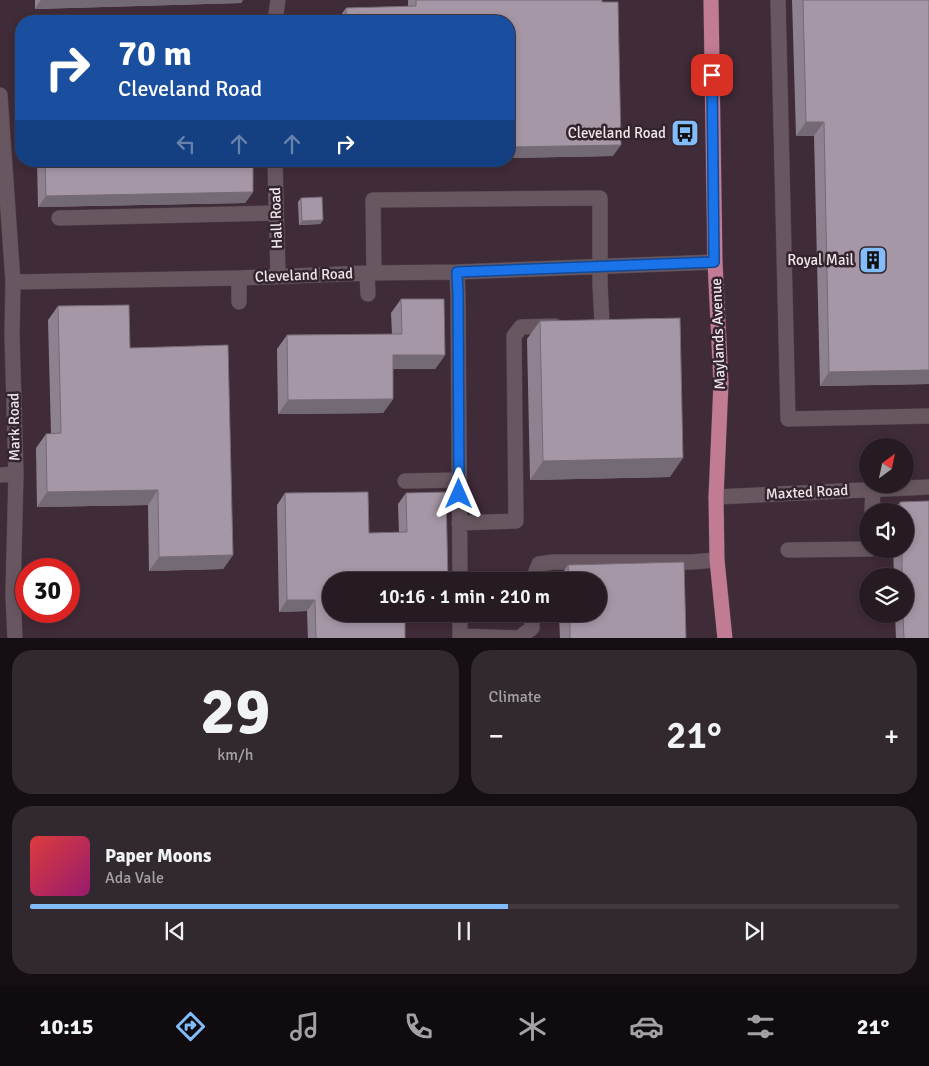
<!DOCTYPE html>
<html lang="en">
<head>
<meta charset="utf-8">
<style>
	body { margin:0; font-family:Signika,sans-serif; background:#32282f; color:#f1f3f6; height:100vh; display:flex; flex-direction:column; font-size:19px; white-space:nowrap }
	* { box-sizing:border-box; margin:0 }
	p { font-size:16px; color:#a4a1a5 }
	.icon { flex:none; width:28px; height:28px; fill:none; stroke:currentColor; stroke-width:2; stroke-linecap:round; stroke-linejoin:round }
	.map { position:relative; height:638px; overflow:hidden }
	.panel { display:flex; flex-direction:column; gap:12px; padding:12px; background:#150f13; flex:1 }
	.panel>* { flex:none }
	.guide { position:absolute; left:15px; top:15px; width:500px; height:152px; border-radius:20px; box-shadow:0 2px 8px #0003,0 0 0 1px #423940; background:#1a4fa0; color:#fff; overflow:hidden }
	.needle { width:32px; rotate:33deg }
	.controls { position:absolute; left:859px; top:438px; display:grid; gap:10px }
	.controls a { display:grid; place-items:center; width:55px; height:55px; border-radius:50%; background:#261b22; box-shadow:0 2px 8px #0003,0 0 0 1px #423940; font-size:25px }
	.speed { position:absolute; left:15px; top:558px; display:flex; gap:10px; font-size:25px; font-weight:700; text-align:center }
	.speed>* { display:grid; place-content:center; width:65px; height:65px; border-radius:50%; background:#261b22; box-shadow:0 2px 8px #0003,0 0 0 1px #423940; line-height:1 }
	.speed .limit { border:8px solid #d22; background:#fff; color:#111 }
	.pin { position:absolute; display:grid; place-items:center; width:42px; height:42px; color:#fff; margin:-21px; border-radius:10px; box-shadow:0 2px 8px #0006 }
	.me { position:absolute; width:55px; margin:-28px; rotate:0deg; stroke-linejoin:round; filter:drop-shadow(0 0 4px #0008) }
	.turn { display:flex; align-items:center; gap:18px; height:105px; padding:0 20px; font-size:22px }
	.turn .icon { width:65px; height:65px; stroke-width:2.5 }
	.turn b { display:block; font-size:35px; line-height:42px }
	.lanes { display:flex; align-items:center; height:48px; padding:0 20px; background:#0003; justify-content:center; gap:25px; direction:ltr }
	.lanes .off { opacity:.35 }
	.big { font-size:38px; font-weight:600; line-height:1.1 }
	.panel .card { flex:1; display:flex; flex-direction:column; justify-content:center; gap:8px; min-width:0; padding:0 18px; border-radius:20px; background:#32282f }
	.panel .dial { align-items:center; gap:0 }
	.dial b { font-size:65px; line-height:1 }
	.song { display:flex; align-items:center; gap:15px }
	.cover { width:60px; height:60px; border-radius:8px; background:linear-gradient(135deg,hsl(0 70% 55%),hsl(320 70% 35%)) }
	.played { height:5px; border-radius:2px; background:linear-gradient(90deg,#82bcfa 55%,#423940 55%) }
	.keys { display:flex; justify-content:space-around; direction:ltr }
	.heat { display:flex; justify-content:space-between; align-items:center; font-size:28px; direction:ltr }
	.panel .tiles { flex:1; display:grid; gap:12px; grid-template-columns:1fr 1fr }
	.card:last-child { grid-column:span 2 }
	.trip { position:absolute; left:322px; top:572px; width:285px; height:50px; border-radius:25px; background:#261b22; box-shadow:0 2px 8px #0003,0 0 0 1px #423940; font-weight:600; line-height:50px; text-align:center }
	.menu { display:flex; height:80px; justify-content:space-around; align-items:center; background:#0f0b0e; color:#a4a1a5 }
	.menu .icon { width:35px; height:35px }
	.menu .current { color:#82bcfa }
	.menu b { font-size:22px; color:#f1f3f6 }
	.map>svg:first-child { display:block }
	.built { fill:#402b38; fill-rule:evenodd }
	.lines { fill:none; stroke-linecap:round; stroke-linejoin:round }
	.minor-casing { stroke:#4e4148; stroke-width:16 }
	.major-casing { stroke:#4e4148; stroke-width:16 }
	.minor { stroke:#685761; stroke-width:15 }
	.major { stroke:#c17b92; stroke-width:15 }
	.wall { fill:#8f8290 }
	.shaded-wall { fill:#746a75 }
	.building { fill:#a697a7; stroke:#746a75 }
	.route-casing { stroke:#114b97; stroke-width:12 }
	.route { stroke:#1a73e8; stroke-width:9 }
	.labels { text-anchor:middle; dominant-baseline:central; stroke-width:5; stroke-linejoin:round; paint-order:stroke }
	.poi-label { font-size:15px; fill:#efe5eb; stroke:#33242d; text-anchor:end }
	.street-label { font-size:15px; fill:#efe5eb; stroke:#33242d }
</style>
</head>
<body>
<div class="map">
<svg width="929" height="639" viewBox="0 0 929 639">
	<rect width="100%" height="100%" fill="#33242d"/>
	<!-- built -->
	<path class="built" d="M0 0H929V638H0ZM21 21H509V161H21ZM868 446H905V484H868ZM868 511H905V549H868ZM26 569H69V611H26ZM868 576H905V614H868ZM331 581H599V614H331Z"/>
	<g class="lines">
		<defs>
			<path id="minor" d="M778 0 788 419 929 416
				M275 21 278 0
				M0 95 13 282 12 335 16 474 13 594 15 639
				M275 161 278 275
				M59 218 276 213
				M457 272 458 295 460 581
				M367 273 368 294
				M374 273 373 200 600 198V284L602 324
				M239 278V302
				M13 282 239 278 367 273 457 272 715 262
				M0 475 16 474
				M405 481 459 480
				M716 497 929 487
				M872 511 873 489
				M459 523 516 521 514 336 521 327 555 326
				M788 550 871 549
				M532 581 539 564 553 562H691L717 560
				M460 614V639
				M460 636 519 638 532 628V614"/>
			<path id="major" d="M711 0 715 262 721 383 716 497 717 560 725 639"/>
		</defs>
		<!-- minor casing -->
		<use href="#minor" class="minor-casing"/>
		<!-- major casing -->
		<use href="#major" class="major-casing"/>
		<!-- minor -->
		<use href="#minor" class="minor"/>
		<!-- major -->
		<use href="#major" class="major"/>
	</g>
	<!-- wall -->
	<path class="wall" d="M35 0H243L241 3 35 9Z
		M408 0H602L613 156 509 158V21H338V19L346 8 408 7Z
		M792 0H929V384L820 386 814 136H796Z
		M37 161H253V192L245 203 38 207Z
		M301 198 323 220 320 224 299 225 298 202Z
		M401 299 445 355 435 369H393V399L383 413 278 414 277 349 287 335 392 334 391 313Z
		M58 306 130 348 233 555 223 569 149 571 148 505 37 507 36 448 46 434H51L48 320Z
		M540 321 670 477 530 480 527 339Z
		M285 493 369 533 399 532 398 504 406 493 448 581H331L405 639H308L307 611 279 612 277 505Z
		M929 501V639H896L895 614H905V576H894L893 549H905V511H894L900 502Z
		M684 562 686 639H560L559 614H599V581H558V579L568 565Z"/>
	<!-- shaded-wall -->
	<path class="shaded-wall" d="M41 0H243L241 3 35 9Z
		M806 122H824L814 136H796Z
		M621 145 613 156 509 158V147Z
		M342 161H377L342 162Z
		M253 192 245 203 38 207 46 196Z
		M323 220 320 224 299 225 302 221Z
		M393 355H445L435 369H383Z
		M929 370V384L820 386 829 372Z
		M393 399 383 413 278 414 288 400Z
		M683 458 670 477 530 480 543 461Z
		M158 490 148 505 37 507 47 492Z
		M233 555 223 569 149 571 159 557Z
		M287 600H315L307 611 279 612Z"/>
	<!-- building -->
	<path class="building" d="M416 0H602V2H618L621 145 509 147V21H346V8L416 6Z
		M803 0H929V370L829 372 824 122H806Z
		M45 161H253V192L46 196Z
		M322 197 323 220 302 221 301 198Z
		M401 299H444L445 355H393V399L288 400 287 335 402 334Z
		M129 305 130 348 228 345 233 555 159 557 158 490 47 492 46 434 61 433 58 306Z
		M680 318 683 458 543 461 540 321Z
		M368 492 369 533 407 532 406 493 446 492 448 581H331V614H405V639H316L315 600H287L285 493Z
		M929 501V639H904L903 614H905V576H902V549H905V511H901L900 502Z
		M684 562 686 639H570V614H599V581H569L568 565Z"/>
	<g class="lines">
		<defs>
			<path id="route" d="M459 494 458 295 457 272 714 262 712 75"/>
		</defs>
		<!-- route casing -->
		<use href="#route" class="route-casing"/>
		<!-- route -->
		<use href="#route" class="route"/>
	</g>
	<!-- icons -->
	<defs>
		<symbol id="bus-square" viewBox="-11 -11 22 22"><rect x="-9" y="-9" width="18" height="18" rx="4" fill="#82bcfa" stroke="#33242d"/><path d="M-5-6H5V4H4V6H2V4H-2V6H-4V4H-5ZM-3.5-4V0h7V-4ZM-3.5 1.2v1.5H-2V1.2ZM2 1.2v1.5H3.5V1.2Z" fill="#111"/></symbol>
		<symbol id="building-square" viewBox="-11 -11 22 22"><rect x="-9" y="-9" width="18" height="18" rx="4" fill="#82bcfa" stroke="#33242d"/><path d="M-4-6H4V6H1V3H-1V6H-4ZM-2.5-4.3h1.7v1.8h-1.7ZM.8-4.3h1.7v1.8H.8ZM-2.5-1h1.7V.8h-1.7ZM.8-1h1.7V.8H.8Z" fill="#111"/></symbol>
	</defs>
	<g fill-rule="evenodd">
		<use href="#bus-square" x="669" y="117" width="32" height="32"/>
		<use href="#building-square" x="857" y="244" width="32" height="32"/>
	</g>
	<g class="labels">
		<!-- poi labels -->
		<g class="poi-label">
			<text x="666" y="133">Cleveland Road</text>
			<text x="854" y="260">Royal Mail</text>
		</g>
		<!-- street labels -->
		<g class="street-label">
			<text transform="translate(276 218) rotate(-92)">Hall Road</text>
			<text transform="translate(304 275) rotate(-2)">Cleveland Road</text>
			<text transform="translate(718 334) rotate(-92)">Maylands Avenue</text>
			<text transform="translate(14 427) rotate(-91)">Mark Road</text>
			<text transform="translate(807 492) rotate(-3)">Maxted Road</text>
		</g>
	</g>
</svg>
<div class="controls">
<a><svg class="needle" viewBox="-14 -14 28 28"><path d="M0-13l5 13h-10z" fill="#e53935"/><path d="M0 13l5-13h-10z" fill="#a4a1a5"/></svg></a>
<a><svg class="icon" aria-label="sound" viewBox="0 0 24 24"><path d="M4 9h4l5-4v14l-5-4H4zM17 9q2 3 0 6"/></svg></a>
<a><svg class="icon" aria-label="layers" viewBox="0 0 24 24"><path d="M12 4l9 5-9 5-9-5zM3 14l9 5 9-5"/></svg></a>
</div>
<div class="speed"><div class="limit">30</div></div>
<div class="pin" style="left:712px;top:75px;background:#d93025"><svg class="icon" aria-label="arrive" viewBox="0 0 24 24"><path d="M6 21V4h12l-3 4 3 4H6"/></svg></div>
<svg class="me" style="left:459px;top:494px" viewBox="-20 -20 40 40"><path d="M0-17L14 15 0 8-14 15z" fill="#1a73e8" stroke="#fff" stroke-width="4"/></svg>
<div class="trip">10:16 · 1 min · 210 m</div>
<div class="guide">
<div class="turn"><svg class="icon" aria-label="right" viewBox="0 0 24 24"><path d="M7 20v-9h11M14 6l5 5-5 5"/></svg><div><b>70 m</b>Cleveland Road</div></div>
<div class="lanes"><svg class="icon off" aria-label="left" viewBox="0 0 24 24"><path d="M17 20v-9H6M10 6l-5 5 5 5"/></svg><svg class="icon off" aria-label="ahead" viewBox="0 0 24 24"><path d="M12 20V5M6 11l6-6 6 6"/></svg><svg class="icon off" aria-label="ahead" viewBox="0 0 24 24"><path d="M12 20V5M6 11l6-6 6 6"/></svg><svg class="icon" aria-label="right" viewBox="0 0 24 24"><path d="M7 20v-9h11M14 6l5 5-5 5"/></svg></div>
</div>
</div>
<section class="panel">
<div class="tiles">
<div class="card dial"><b>29</b><p>km/h</p></div>
<div class="card"><p>Climate</p>
<div class="heat"><a>−</a><b class="big">21°</b><a>+</a></div>
</div>
<div class="card">
<div class="song"><i class="cover"></i><div><b>Paper Moons</b><p>Ada Vale</p></div></div>
<div class="played"></div>
<div class="keys"><svg class="icon" aria-label="previous" viewBox="0 0 24 24"><path d="M18 5L8 12l10 7zM5 5v14"/></svg><svg class="icon" aria-label="pause" viewBox="0 0 24 24"><path d="M8 5v14M16 5v14"/></svg><svg class="icon" aria-label="next" viewBox="0 0 24 24"><path d="M6 5l10 7-10 7zM19 5v14"/></svg></div>
</div>
</div>
</section>
<nav class="menu">
<b>10:15</b>
<svg class="icon current" aria-label="directions" viewBox="0 0 24 24"><path d="M12 3l9 9-9 9-9-9zM9 14v-3h6M13 9l2 2-2 2"/></svg>
<svg class="icon" aria-label="music" viewBox="0 0 24 24"><path d="M9 18V5l10-2v13"/><circle cx="6" cy="18" r="3"/><circle cx="16" cy="16" r="3"/></svg>
<svg class="icon" aria-label="phone" viewBox="0 0 24 24"><path d="M5 4h4l2 5-3 2q2 4 5 5l2-3 5 2v4C11 20 4 13 5 4z"/></svg>
<svg class="icon" aria-label="climate" viewBox="0 0 24 24"><path d="M12 3v18M4 7l16 10M4 17L20 7"/></svg>
<svg class="icon" aria-label="car" viewBox="0 0 24 24"><path d="M5 17H2v-5l4-1 3-4h7l3 4 3 1v5h-3M9 17h6M6 11h13"/><circle cx="7" cy="17" r="2"/><circle cx="17" cy="17" r="2"/></svg>
<svg class="icon" aria-label="filters" viewBox="0 0 24 24"><path d="M4 7h16M4 17h16"/><circle cx="9" cy="7" r="2"/><circle cx="15" cy="17" r="2"/></svg>
<b>21°</b>
</nav>
</body>
</html>
